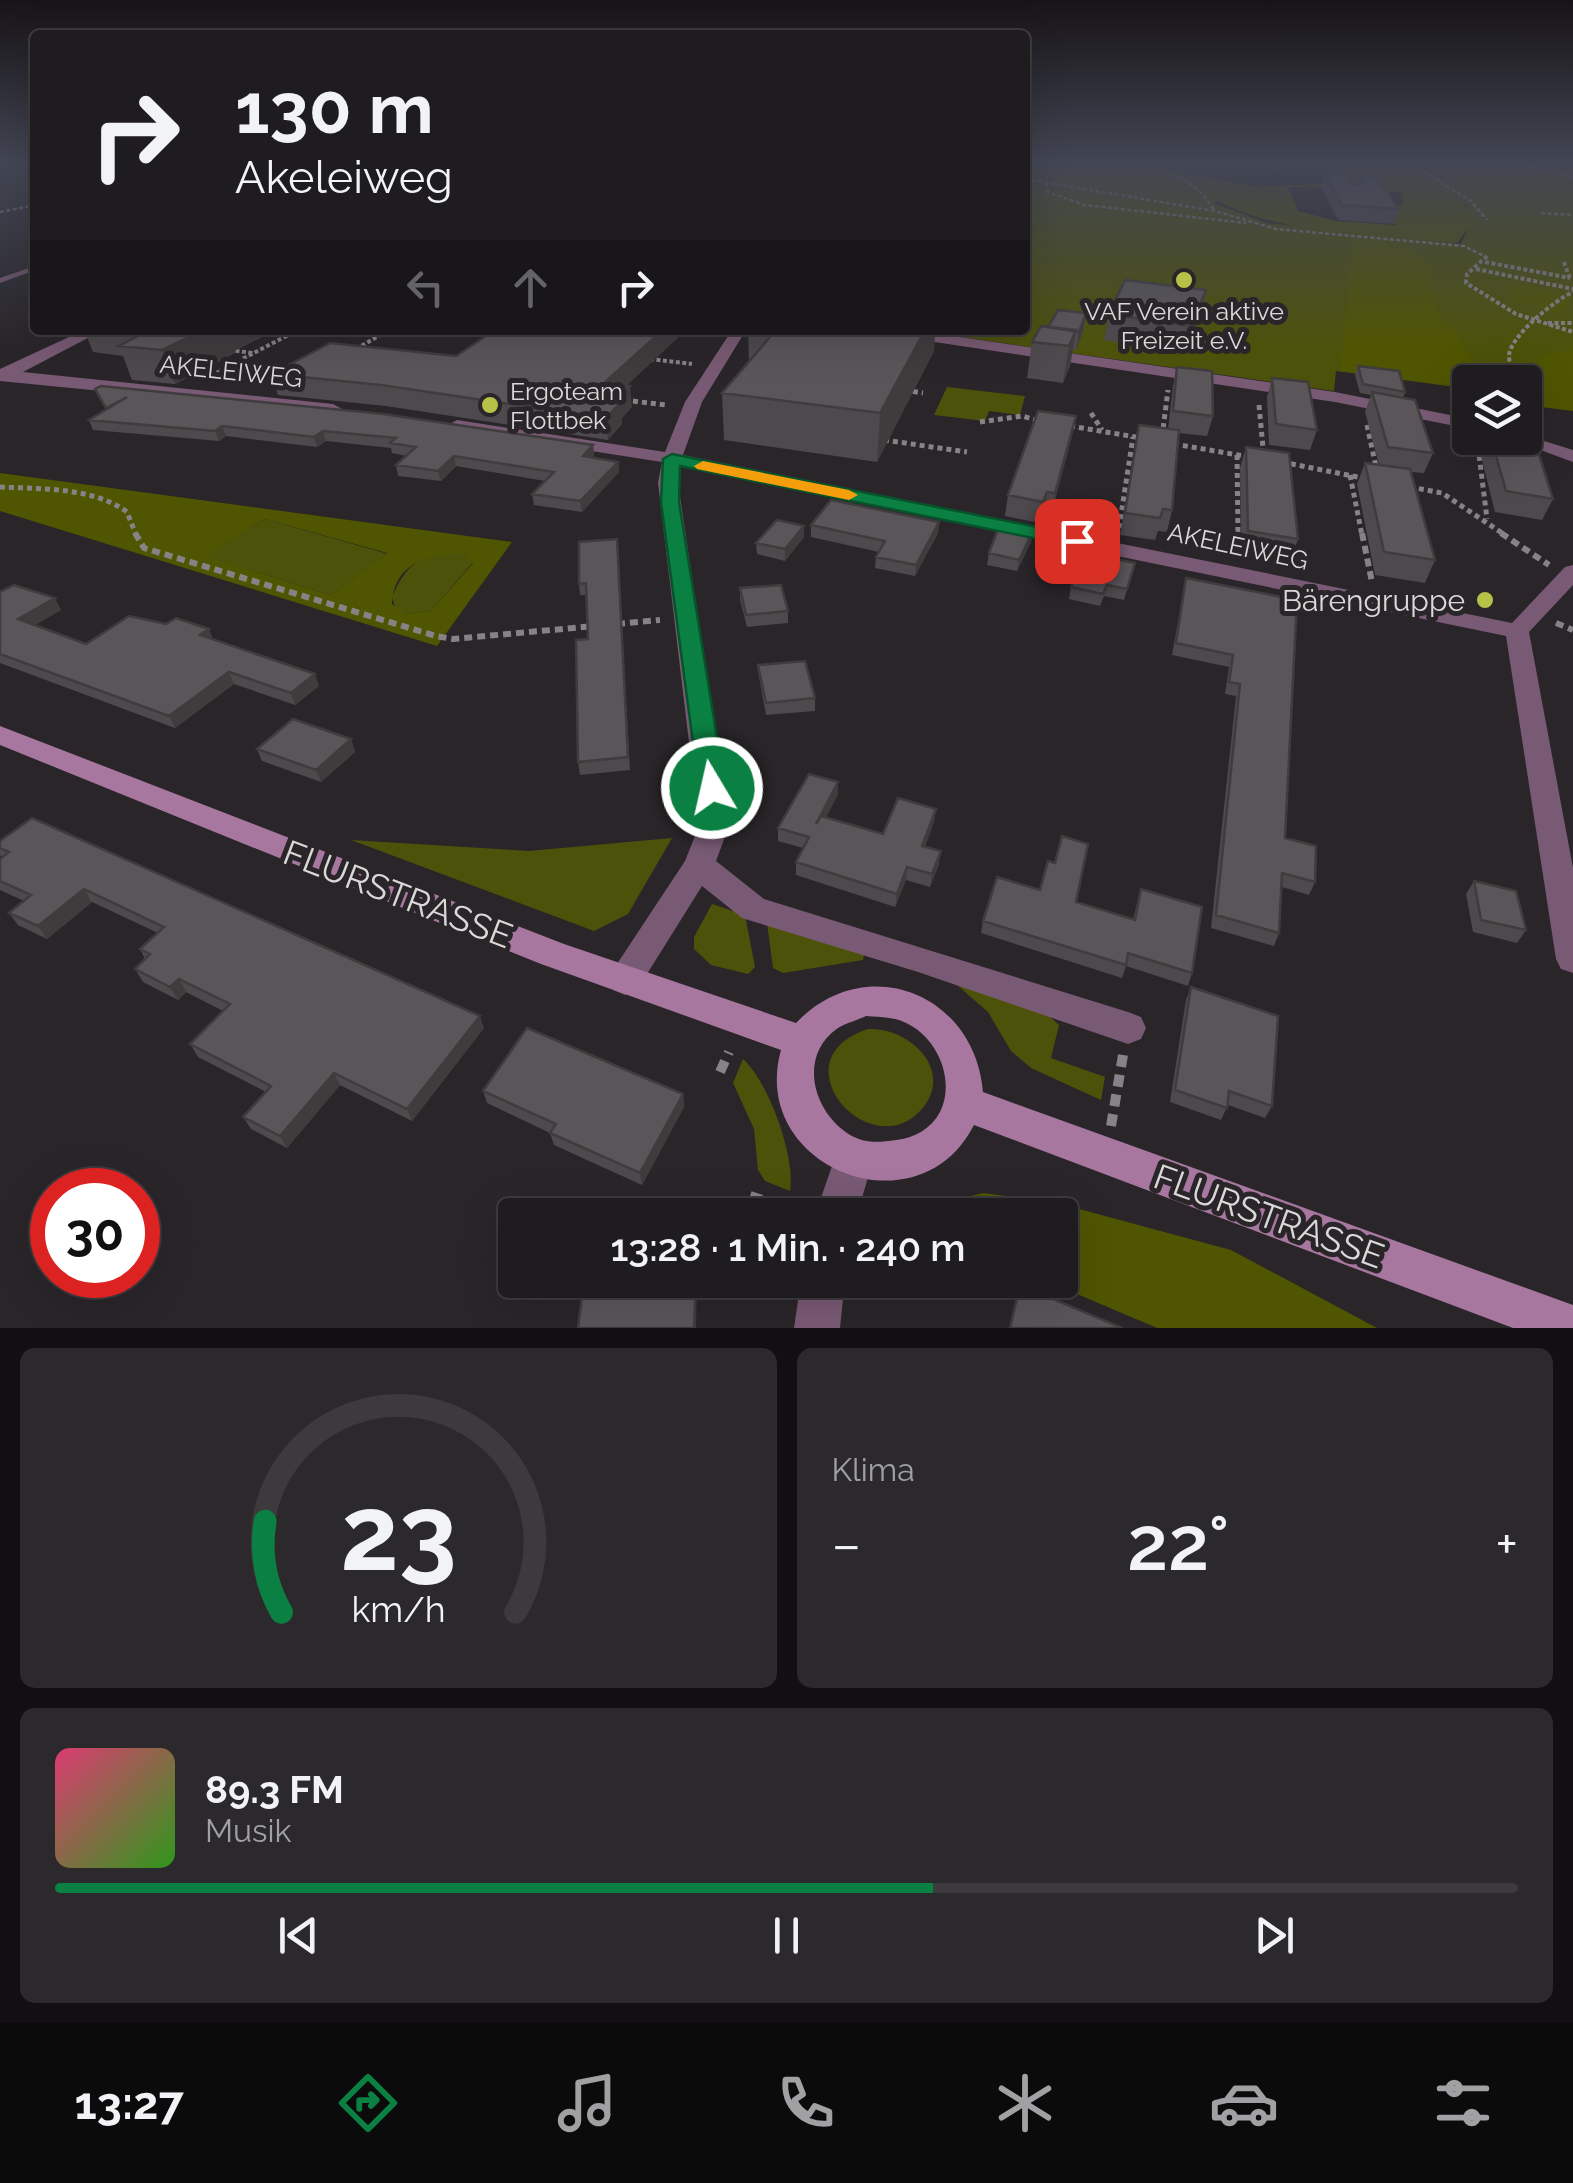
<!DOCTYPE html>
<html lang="de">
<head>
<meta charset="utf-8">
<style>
	body { margin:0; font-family:Raleway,sans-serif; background:#2c292c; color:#f1f3f6; height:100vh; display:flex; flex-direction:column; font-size:38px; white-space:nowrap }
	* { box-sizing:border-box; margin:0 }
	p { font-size:32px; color:#a1a1a4 }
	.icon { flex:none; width:55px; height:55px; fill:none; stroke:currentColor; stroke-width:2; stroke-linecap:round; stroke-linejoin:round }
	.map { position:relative; height:1328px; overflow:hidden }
	.panel { display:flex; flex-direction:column; gap:20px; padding:20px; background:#110f11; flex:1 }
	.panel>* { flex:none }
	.hud { position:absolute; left:30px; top:30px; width:1000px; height:305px; border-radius:10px; box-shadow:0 10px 40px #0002,0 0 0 2px #3c3a3d; background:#1f1c1f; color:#f1f3f6; overflow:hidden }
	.controls { position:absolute; left:1452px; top:365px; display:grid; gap:20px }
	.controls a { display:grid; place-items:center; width:90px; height:90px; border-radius:10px; background:#1f1c1f; box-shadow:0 10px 40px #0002,0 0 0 2px #3c3a3d; font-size:50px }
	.speed { position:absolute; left:30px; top:1168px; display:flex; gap:20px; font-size:50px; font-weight:700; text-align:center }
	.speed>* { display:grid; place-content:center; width:130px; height:130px; border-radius:50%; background:#1f1c1f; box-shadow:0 10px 40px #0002,0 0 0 2px #3c3a3d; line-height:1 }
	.speed .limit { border:15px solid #d22; background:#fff; color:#111 }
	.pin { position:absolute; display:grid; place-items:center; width:85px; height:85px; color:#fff; margin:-42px; border-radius:20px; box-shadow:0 5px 15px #0006 }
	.me { position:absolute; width:110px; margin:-55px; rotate:351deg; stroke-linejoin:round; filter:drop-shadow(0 0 8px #0008) }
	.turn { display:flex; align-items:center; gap:35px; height:210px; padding:0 40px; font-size:45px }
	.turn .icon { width:130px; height:130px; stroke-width:2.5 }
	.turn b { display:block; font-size:70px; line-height:85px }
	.lanes { display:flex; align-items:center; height:95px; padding:0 40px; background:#0003; justify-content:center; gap:50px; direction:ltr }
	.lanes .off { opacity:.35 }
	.big { font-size:75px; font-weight:600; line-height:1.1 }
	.panel .widget { flex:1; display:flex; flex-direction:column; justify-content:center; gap:15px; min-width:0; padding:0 35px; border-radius:15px; background:#2c292c }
	.panel .dial { align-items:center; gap:0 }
	.dial svg { height:260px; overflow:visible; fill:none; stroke:#3c3a3d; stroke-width:7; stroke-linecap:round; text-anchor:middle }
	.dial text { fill:#f1f3f6; stroke:none }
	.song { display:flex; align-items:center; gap:30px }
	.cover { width:120px; height:120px; border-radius:15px; background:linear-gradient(135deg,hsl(340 70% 55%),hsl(110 70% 35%)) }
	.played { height:10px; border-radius:5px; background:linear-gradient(90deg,#0b8043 60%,#3c3a3d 60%) }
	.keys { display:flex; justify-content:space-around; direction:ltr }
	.heat { display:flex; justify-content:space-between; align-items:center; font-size:55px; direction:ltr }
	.panel .tiles { flex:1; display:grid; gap:20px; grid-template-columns:1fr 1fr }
	.widget:last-child { grid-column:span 2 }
	.trip { position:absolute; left:498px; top:1198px; width:580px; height:100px; border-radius:10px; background:#1f1c1f; box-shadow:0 10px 40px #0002,0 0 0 2px #3c3a3d; font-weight:600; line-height:100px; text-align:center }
	.dock { display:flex; height:160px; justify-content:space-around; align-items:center; background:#0c0b0c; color:#a1a1a4 }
	.dock .icon { width:70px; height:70px }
	.dock .on { color:#0b8043 }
	.dock b { font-size:45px; color:#f1f3f6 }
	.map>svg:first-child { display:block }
	.green { fill:#4d520a }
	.forest { fill:#505501; fill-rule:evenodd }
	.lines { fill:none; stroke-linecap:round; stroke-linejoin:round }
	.path-far4 { stroke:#868386; stroke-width:2.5; stroke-dasharray:4 2.5; stroke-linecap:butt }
	.path-far3 { stroke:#868386; stroke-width:4; stroke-dasharray:4 2.5; stroke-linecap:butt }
	.path-far2 { stroke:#868386; stroke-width:5; stroke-dasharray:5 4; stroke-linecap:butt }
	.path-far1 { stroke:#868386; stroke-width:6; stroke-dasharray:8 5; stroke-linecap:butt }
	.path { stroke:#868386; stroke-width:10; stroke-dasharray:12 8; stroke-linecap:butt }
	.lane { fill:#795a74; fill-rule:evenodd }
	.street { fill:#795a74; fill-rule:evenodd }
	.secondary { fill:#a7779f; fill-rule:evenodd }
	.wall { fill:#4d494d }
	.shaded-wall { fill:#3f3c3e }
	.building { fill:#5a5559; stroke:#3f3c3e; stroke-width:2.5 }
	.route { fill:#0b8043; stroke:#07532c; stroke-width:2.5 }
	.slow { fill:#f59e0b }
	.poi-dot { fill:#b7c148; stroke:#292529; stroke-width:4 }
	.labels { text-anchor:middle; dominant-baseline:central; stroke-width:10; stroke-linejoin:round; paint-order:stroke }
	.far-poi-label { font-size:25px; fill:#dbd8da; stroke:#292529 }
	.far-street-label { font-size:25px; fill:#dbd8da; stroke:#292529 }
	.poi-label { font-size:30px; fill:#dbd8da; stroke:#292529; text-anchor:end }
	.near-street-label { font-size:35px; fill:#dbd8da; stroke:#292529 }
</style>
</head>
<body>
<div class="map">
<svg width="1573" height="1328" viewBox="0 0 1573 1328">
	<rect width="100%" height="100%" fill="#292529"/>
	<!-- green -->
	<path class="green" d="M1025 163H1144L1218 181 1223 199 1214 203 1267 223 1461 244 1467 231 1463 210 1467 205 1444 200 1362 163H1573V403L1525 397V382H1470V389L1336 371 1334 391 941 334 944 330H1025Z
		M947 387 1025 396 1020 415 989 411 985 421 934 415Z
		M265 519 388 554 331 595 204 556Z
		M443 554H464L473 562 431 611 405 614 396 610 392 597C403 572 414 557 443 554Z
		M672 838 628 914 594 931 351 840 529 851Z
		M712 904 745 915 755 967 748 974 711 965 694 949V937Z
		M767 923 864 954 863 960 783 973 773 968Z
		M957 985 1039 1007 1059 1025 1051 1058 1105 1077 1101 1100 1031 1068 1011 1051 988 1012Z
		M868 1029C909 1027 956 1070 921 1110 869 1167 775 1059 868 1029Z
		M743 1059C768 1081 796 1157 790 1191L765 1181 758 1170 754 1129 733 1083Z"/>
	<!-- forest -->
	<path class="forest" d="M1025 163C1062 163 1152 153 1180 176L1178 181 1206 197 1157 198 1137 188H1089L1025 176Z
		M1337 163H1410L1418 177 1442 186 1476 217 1457 243C1381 235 1231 236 1184 173L1257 187 1338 183 1342 187H1288L1298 211 1336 221 1396 225 1388 209 1403 204 1401 192 1351 189Z
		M1442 163C1488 163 1529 164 1573 179V193L1489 198 1440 179 1461 175 1454 170 1422 167Z
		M1025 187C1047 187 1068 205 1092 206L1051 192 1049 187 1214 211 1238 219 1148 213 1256 229 1409 244 1430 270V284L1440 317 1455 330 1484 382H1470V388L1341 371 1351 242 1057 207 1058 204 1025 200Z
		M1533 284 1573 298 1563 316 1510 298 1509 285Z
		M1573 351V411L1541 407 1519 369 1556 352Z
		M0 473 512 542 437 646 0 511ZM265 519 387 553V554L331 595 205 556ZM464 554 473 563 431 611 405 614 392 604C393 563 430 553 464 554Z
		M983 1193 1053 1202 1231 1250 1377 1328H1157L1044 1280H1060V1215H927L955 1200Z"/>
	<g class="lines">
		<!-- path-far4 -->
		<path class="path-far4" d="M1141 163C1172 171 1197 182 1214 210
			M1429 163 1418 168 1471 201 1487 220
			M1515 163 1573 177
			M1025 179 1215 211 1276 229 1464 246 1488 258
			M1046 183 1048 192 1085 205 1246 223
			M0 212 35 205
			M1541 213 1573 215"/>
		<!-- path-far3 -->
		<path class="path-far3" d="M1487 256 1467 274 1466 283 1516 314 1573 332
			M1485 262 1570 278
			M1564 262 1570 279
			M1476 269 1573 289
			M1548 323H1573
			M356 349 389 330
			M229 350 253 353
			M650 359 692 364
			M220 373 217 372 298 330
			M1518 379C1514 372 1509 364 1509 356 1509 337 1556 299 1573 292"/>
		<!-- path-far2 -->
		<path class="path-far2" d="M1516 377 1519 382
			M904 390 923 393
			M1525 398 1543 426
			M624 400 666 405
			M1259 405 1264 458
			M1091 413 1102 430
			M980 422 1022 416 1043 422
			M1367 425 1376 467
			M1070 426 1142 438
			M1162 437 1168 390
			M1477 438 1487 519
			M884 440 967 452
			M1174 444 1250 457
			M1237 455 1238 535
			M1282 462 1368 479
			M1350 475 1362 535
			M0 487C41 489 93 487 127 512L136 535
			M1410 487 1442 493 1505 535
			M1119 528 1133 437"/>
		<!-- path-far1 -->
		<path class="path-far1" d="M135 533 144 548 436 636 453 639 595 626
			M1238 533V554
			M1362 533 1372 582
			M1501 533 1549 565
			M1556 623 1573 630
			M617 624 660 620"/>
		<!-- path -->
		<path class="path" d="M720 1072 729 1052
			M1111 1126 1123 1055
			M750 1196 790 1209"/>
		<!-- lane -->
		<path class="lane" d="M1242 163H1257L1281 168 1278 170Z
			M1328 163H1333L1348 188H1344Z
			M35 266V270L0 283V278Z"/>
		<!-- street -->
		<path class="street" d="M84 330H103L23 372 333 404 342 409 333 414 0 381V369Z
			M732 330H746L702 402 683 455 1512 623 1565 567 1573 565V585L1529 632 1573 868V973L1561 969 1556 959 1506 636 680 466 678 483 729 826 716 861 764 899 1128 1012 1141 1017 1146 1028 1141 1039 1128 1044 918 972 742 918 702 886 637 990 625 995 613 990 608 980 613 970 685 861 699 826 658 483 662 462 457 430 448 425 457 420 665 452 685 402Z
			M874 330H912L1335 392 1470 419V429L1335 402 881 334Z
			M1525 435 1573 450V462L1508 438Z
			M854 1137 868 1143 874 1157 857 1215H815L840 1143Z
			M801 1280H845L840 1328H794Z"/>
		<!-- secondary -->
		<path class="secondary" d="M0 726 564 944 796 1023C865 950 975 993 983 1092L1573 1305V1328H1513L974 1125C918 1235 748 1167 781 1050L541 964 0 745ZM866 1016C879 1017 893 1017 904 1022 937 1036 956 1080 940 1112 931 1129 914 1138 896 1140 881 1142 866 1144 852 1136 813 1114 797 1056 838 1028 846 1023 858 1020 866 1016Z"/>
	</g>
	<!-- wall -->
	<path class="wall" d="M1325 174 1354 186 1359 176 1399 209 1394 224 1338 220 1321 187Z
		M1206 290 1200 316 1185 353 1104 340 1109 314Z
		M1086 313 1083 331 1076 350H1072L1070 366 1063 383 1027 378 1032 342 1048 327Z
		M84 330H276L234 351 235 353 175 384 132 380 123 356 93 352Z
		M495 330H686L626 386 632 407 622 418V424L608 440 386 406 278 395 272 374 456 356Z
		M748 330H935L934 351 877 462 724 440 722 393 749 362Z
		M1358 366 1405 392 1403 398 1433 453 1424 473 1410 472 1435 560 1425 583 1375 575 1357 484 1365 463 1379 465 1365 412 1371 395 1360 393 1355 375Z
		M1177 367 1213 416 1207 436 1179 433 1172 510 1167 532 1158 531 1155 540 1120 535 1139 425 1168 429 1173 386Z
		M1272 378 1317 430 1310 450 1269 445 1267 397Z
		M95 389 593 445 594 456 592 458 618 462 619 472 582 512 534 505 532 494 545 481 456 466 441 481 398 476 396 465 407 456 392 453 391 448 326 441 317 447 226 436 219 441 93 430 89 420 106 410Z
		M1072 436 1051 515 1044 514 1039 523 1005 516 1008 495Z
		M1489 438H1507L1553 499 1542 520 1495 512 1481 456Z
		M1246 447 1298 539 1290 561 1241 554 1240 468Z
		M939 522 938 533 915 576 875 568 876 557 879 552 811 537V525Z
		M804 526V537L785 561 757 554 756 543Z
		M1033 531 1031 542 1017 571 987 565 989 553Z
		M617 539 630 770 580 775 578 762 588 639 586 595H580L579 584Z
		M1135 563 1124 600 1104 596 1100 606 1069 599 1071 587Z
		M1186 578 1297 600 1285 838 1315 882 1309 895 1282 887 1279 933 1274 946 1211 928 1236 696 1225 694 1229 667 1172 655Z
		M740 588 788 611V623L747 627 740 600Z
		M0 592 61 610 35 625 86 644 214 640 319 686 295 705 234 684 175 728 0 663Z
		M758 665 815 698V711L766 715 759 677Z
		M351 739 355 752 321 782 262 761 257 749Z
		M838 782V794L826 817 883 834 936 809 934 821 925 847 939 864 930 887 906 880 895 907 796 875V862L803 848 778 841V828Z
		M0 841 484 1028 412 1121 340 1085 287 1148 251 1129 243 1117 266 1092 198 1057 190 1044 223 1011 186 992 178 1000 143 982 135 969 145 959 140 949 158 933 92 902 47 939 18 925 9 913 24 901 0 890V859L2 857 0 855Z
		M1055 863 1076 902 1133 919 1141 889 1192 973 1188 986 1126 966 1122 978 981 933 983 921 1040 890Z
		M1474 881 1526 930 1517 943 1473 932 1466 894Z
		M1191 987 1272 1106 1265 1118 1228 1105 1221 1120 1170 1102 1186 1000Z
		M483 1091 683 1094 684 1107 642 1185 554 1145 550 1133 487 1103Z"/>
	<!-- shaded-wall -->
	<path class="shaded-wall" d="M1206 290 1200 316 1185 353 1191 326Z
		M1086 313 1083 331 1076 350 1079 332Z
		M204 330H276L234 351 235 353 175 384 162 350Z
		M663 330H686L607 404 604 383Z
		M925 330H935L934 351 877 462 880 413Z
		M1076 330 1070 366 1063 383 1069 346Z
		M630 386 632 407 622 418V424L608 440 606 418 614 402Z
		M1076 416 1072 436 1051 515 1055 493Z
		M222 426 226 436 219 441 215 431Z
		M323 431 326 441 317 447 314 437Z
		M593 445 594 456 584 467 583 456Z
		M454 456 456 466 441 481 438 471Z
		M618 462 619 472 582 512 580 501Z
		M1047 492 1044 514 1039 523 1043 502Z
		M939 522 938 533 915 576 916 565Z
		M804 526V537L785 561V549Z
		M1033 531 1031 542 1017 571 1019 560Z
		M55 598 61 610 24 631 18 619Z
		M209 629 214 641 200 635Z
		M229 672 234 684 175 728 169 716Z
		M315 674 319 686 295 705 291 693Z
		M351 739 355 752 321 782 316 770Z
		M838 782V794L816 837V824Z
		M936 809 934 821 921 858 922 846Z
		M941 851 939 864 930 887 932 874Z
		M907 867 906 880 895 907 897 894Z
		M84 889 92 902 47 939 38 926Z
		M179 979 186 992 178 1000 170 987Z
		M480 1016 484 1028 412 1121 407 1109Z
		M334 1073 340 1085 287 1148 280 1136Z
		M683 1094 684 1107 642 1185 640 1173Z
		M696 1280H697L696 1328H694Z"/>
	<!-- building -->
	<path class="building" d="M1325 174 1345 175 1354 186 1362 183 1359 176 1377 177 1399 209 1342 205Z
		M1125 280 1206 290 1191 326 1109 314Z
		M1058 310 1086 313 1079 332 1048 327Z
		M1041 326 1076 330 1069 346 1032 342Z
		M149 330H204L162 350 119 346Z
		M495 330H663L604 383 630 386 614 402 620 403 606 418 381 385 272 374 330 343 456 356Z
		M776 330H925L880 413 722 393Z
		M1358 366 1399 371 1405 392 1363 384Z
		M1177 367 1212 371 1213 416 1173 411Z
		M1272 378 1308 382 1317 430 1276 424Z
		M101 386 383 414 593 445 583 456 618 462 580 501 532 494 554 472 454 456 438 471 396 465 416 447 390 443 396 438 323 431 314 437 222 426 215 431 89 420 127 397 106 408 95 389Z
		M1372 392 1415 400 1433 453 1388 447Z
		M1038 411 1076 416 1055 493 1047 492 1043 502 1008 495Z
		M1139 425 1179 430 1172 510 1163 509 1160 518 1125 513Z
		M1491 438H1507L1535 442 1553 499 1506 491Z
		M1246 447 1289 453 1298 539 1248 531Z
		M1365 463 1410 469 1435 560 1384 552Z
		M831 500 939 522 916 565 876 557 885 541 811 525Z
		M777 520 804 526 785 549 756 543Z
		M1000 524 1033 531 1019 560 989 553Z
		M617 539 628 757 578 762 576 640 588 639 586 583 579 584V542Z
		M1084 553 1135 563 1127 589 1107 585 1103 594 1071 587Z
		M1186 578 1297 600 1285 838 1316 846 1315 882 1282 873 1279 933 1216 915 1240 684 1229 682 1233 655 1176 643Z
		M14 585 55 598 18 619 86 644 129 616 166 624 176 618 209 629 200 635 315 674 291 693 229 672 169 716 0 654V592Z
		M781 585 788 611 746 615 740 588Z
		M805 661 815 698 766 703 758 665Z
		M293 719 351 739 316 770 257 749Z
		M809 774 838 782 816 824 821 816 883 834 898 798 936 809 922 846 941 851 932 874 907 867 897 894 796 862 809 837 778 828Z
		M32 818 480 1016 407 1109 334 1073 280 1136 243 1117 271 1086 190 1044 230 1004 179 979 170 987 135 969 150 954 140 949 164 927 84 889 38 926 9 913 31 895 0 881V859L9 852 0 848V841Z
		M1062 836 1088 844 1076 902 1135 920 1141 889 1202 907 1192 973 1128 953 1126 965 983 921 997 877 1040 890 1048 861 1055 863Z
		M1474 881 1516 891 1526 930 1481 920Z
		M1191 987 1278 1016 1272 1106 1229 1091 1227 1108 1175 1090Z
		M527 1028 683 1094 640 1173 550 1133 556 1124 483 1091Z
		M584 1280H696L694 1328H578Z
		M1020 1285 1122 1328H1010Z"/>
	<!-- sky -->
	<linearGradient id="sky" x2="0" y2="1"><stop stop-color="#171417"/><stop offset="0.47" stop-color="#434654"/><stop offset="1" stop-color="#434654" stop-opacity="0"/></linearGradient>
	<rect width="1573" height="349" fill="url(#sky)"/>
	<!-- route -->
	<path class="route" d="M672 454 1077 535 1086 541 1077 547 680 466 679 502 725 788 721 794H703L699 788 661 502 663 459Z"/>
	<!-- slow -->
	<path class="slow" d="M703 461 849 490 858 495 849 500 697 469 694 466Z"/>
	<!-- markers -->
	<g class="poi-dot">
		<circle cx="1184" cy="280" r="10"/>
		<circle cx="490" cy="405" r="10"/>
		<circle cx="1485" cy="600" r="10"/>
	</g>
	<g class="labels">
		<!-- far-poi labels -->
		<g class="far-poi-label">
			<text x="1184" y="311">VAF Verein aktive<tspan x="1184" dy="29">Freizeit e.V.</tspan></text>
			<text x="510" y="391" text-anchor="start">Ergoteam<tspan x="510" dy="29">Flottbek</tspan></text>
		</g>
		<!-- far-street labels -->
		<g class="far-street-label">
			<text transform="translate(231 371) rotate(6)">AKELEIWEG</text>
			<text transform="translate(1238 546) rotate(12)">AKELEIWEG</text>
		</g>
		<!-- poi labels -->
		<g class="poi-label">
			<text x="1465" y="600">Bärengruppe</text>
		</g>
		<!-- near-street labels -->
		<g class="near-street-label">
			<text transform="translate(398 894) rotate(21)">FLURSTRASSE</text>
			<text transform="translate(1269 1216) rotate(20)">FLURSTRASSE</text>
		</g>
	</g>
</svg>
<div class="controls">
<a><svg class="icon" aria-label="layers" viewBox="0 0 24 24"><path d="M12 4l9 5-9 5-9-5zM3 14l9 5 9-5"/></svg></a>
</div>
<div class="speed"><div class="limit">30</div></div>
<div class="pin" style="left:1077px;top:541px;background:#d93025"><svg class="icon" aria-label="arrive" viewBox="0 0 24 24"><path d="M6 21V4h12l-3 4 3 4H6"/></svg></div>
<svg class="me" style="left:712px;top:788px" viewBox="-20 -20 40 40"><circle r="17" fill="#0b8043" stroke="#fff" stroke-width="3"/><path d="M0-11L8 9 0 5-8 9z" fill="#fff"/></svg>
<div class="trip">13:28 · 1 Min. · 240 m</div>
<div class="hud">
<div class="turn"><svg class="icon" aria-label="right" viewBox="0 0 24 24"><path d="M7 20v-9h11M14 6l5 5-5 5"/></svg><div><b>130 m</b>Akeleiweg</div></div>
<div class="lanes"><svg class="icon off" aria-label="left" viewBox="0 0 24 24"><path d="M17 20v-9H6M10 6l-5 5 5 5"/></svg><svg class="icon off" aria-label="ahead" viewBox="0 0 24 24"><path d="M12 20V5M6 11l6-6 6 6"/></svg><svg class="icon" aria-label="right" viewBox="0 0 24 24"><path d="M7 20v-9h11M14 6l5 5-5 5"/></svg></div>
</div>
</div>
<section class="panel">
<div class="tiles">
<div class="widget dial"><svg viewBox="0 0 100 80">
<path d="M14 69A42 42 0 1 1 86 69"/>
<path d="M14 69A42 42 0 0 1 9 41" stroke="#0b8043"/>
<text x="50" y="56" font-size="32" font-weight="700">23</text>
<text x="50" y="72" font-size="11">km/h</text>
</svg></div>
<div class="widget"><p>Klima</p>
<div class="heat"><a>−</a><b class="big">22°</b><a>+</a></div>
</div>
<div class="widget">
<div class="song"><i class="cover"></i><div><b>89.3 FM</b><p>Musik</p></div></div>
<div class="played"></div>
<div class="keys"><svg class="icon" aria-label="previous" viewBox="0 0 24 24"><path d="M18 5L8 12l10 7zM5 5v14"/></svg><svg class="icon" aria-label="pause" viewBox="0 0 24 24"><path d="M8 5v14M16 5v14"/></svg><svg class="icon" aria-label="next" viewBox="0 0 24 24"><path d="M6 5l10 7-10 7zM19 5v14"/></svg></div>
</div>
</div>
</section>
<nav class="dock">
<b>13:27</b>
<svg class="icon on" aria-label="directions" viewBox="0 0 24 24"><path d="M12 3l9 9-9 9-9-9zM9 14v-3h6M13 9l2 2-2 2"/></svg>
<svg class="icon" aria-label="music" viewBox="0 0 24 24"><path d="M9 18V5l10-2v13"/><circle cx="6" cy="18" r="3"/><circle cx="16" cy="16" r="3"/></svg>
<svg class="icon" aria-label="phone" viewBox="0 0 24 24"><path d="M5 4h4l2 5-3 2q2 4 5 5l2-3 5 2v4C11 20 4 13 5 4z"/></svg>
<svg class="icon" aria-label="climate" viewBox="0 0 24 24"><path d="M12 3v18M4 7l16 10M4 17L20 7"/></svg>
<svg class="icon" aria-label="car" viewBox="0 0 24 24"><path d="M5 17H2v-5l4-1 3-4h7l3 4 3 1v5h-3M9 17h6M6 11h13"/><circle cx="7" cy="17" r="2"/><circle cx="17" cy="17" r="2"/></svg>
<svg class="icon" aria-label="filters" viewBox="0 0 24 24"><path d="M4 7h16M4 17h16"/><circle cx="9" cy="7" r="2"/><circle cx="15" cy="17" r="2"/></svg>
</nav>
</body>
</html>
